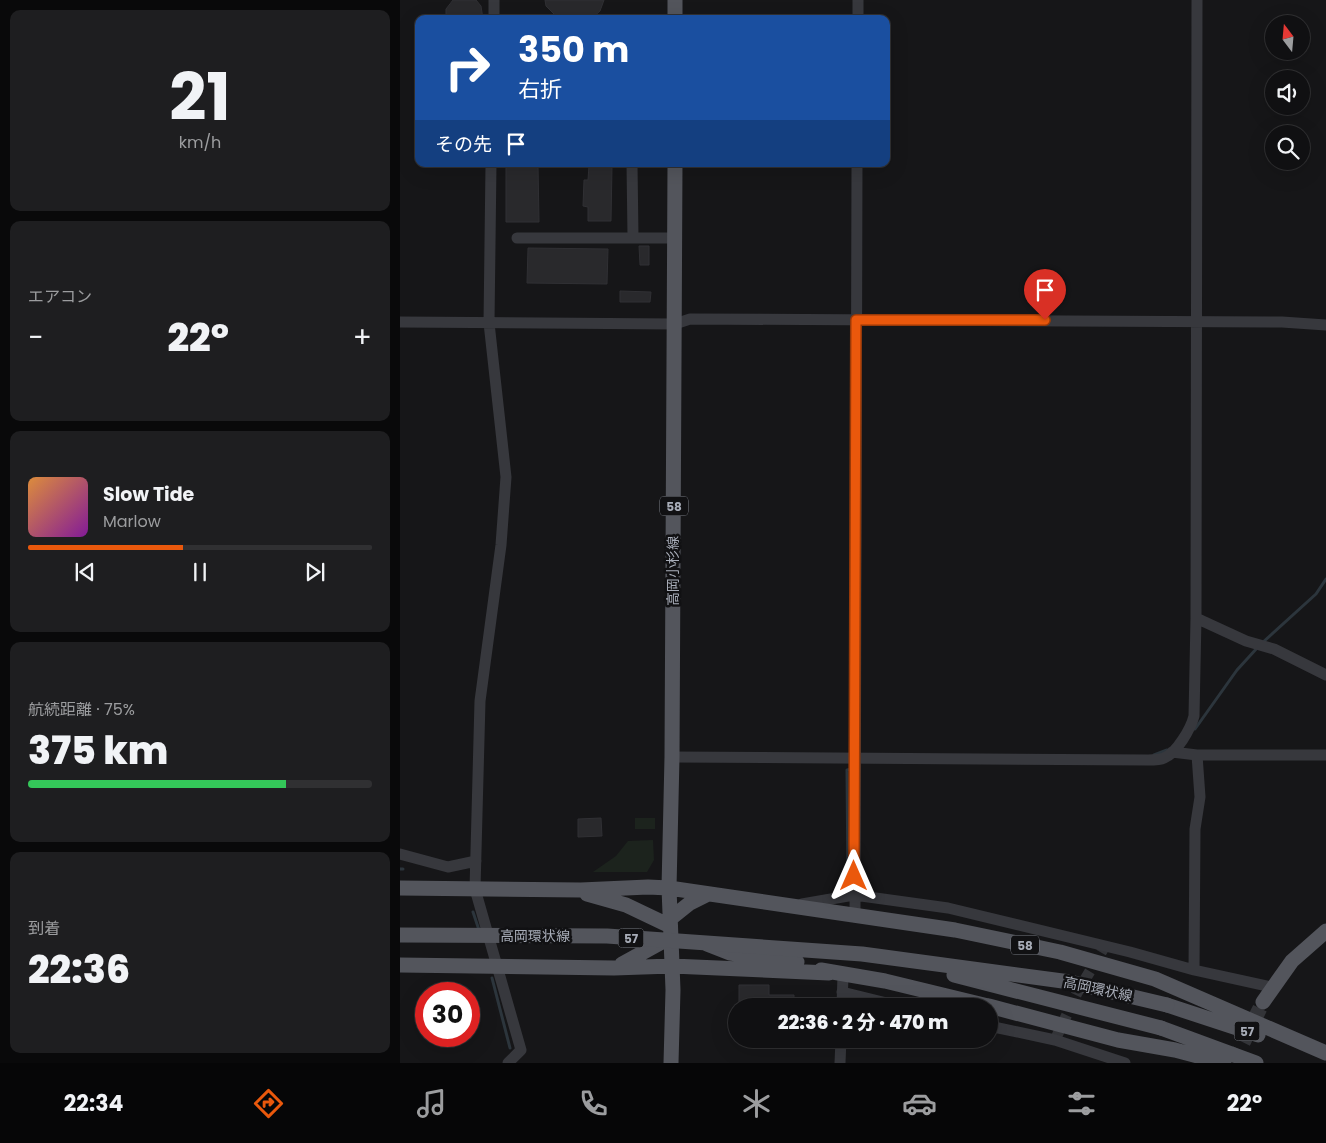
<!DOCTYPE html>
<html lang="ja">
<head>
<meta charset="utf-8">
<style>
	body { margin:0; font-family:Poppins,"Noto Sans JP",sans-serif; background:#1e1e20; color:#f1f3f6; height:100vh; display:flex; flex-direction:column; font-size:19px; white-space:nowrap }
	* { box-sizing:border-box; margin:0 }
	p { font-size:16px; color:#9c9d9f }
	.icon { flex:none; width:28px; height:28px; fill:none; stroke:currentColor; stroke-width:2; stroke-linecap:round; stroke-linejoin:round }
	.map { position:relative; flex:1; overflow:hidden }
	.details { display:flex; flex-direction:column; gap:10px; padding:10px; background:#09090a; width:400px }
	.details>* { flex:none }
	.guide { position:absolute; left:15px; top:15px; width:475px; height:152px; border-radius:10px; box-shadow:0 5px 20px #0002,0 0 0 1px #303032; background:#1a4fa0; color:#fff; overflow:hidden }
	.needle { width:32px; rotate:344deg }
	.fabs { position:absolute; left:865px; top:15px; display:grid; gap:10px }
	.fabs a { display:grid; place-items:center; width:45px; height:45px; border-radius:50%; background:#101012; box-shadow:0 5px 20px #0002,0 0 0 1px #303032; font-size:25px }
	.speed { position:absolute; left:15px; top:982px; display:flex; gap:10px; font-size:25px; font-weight:700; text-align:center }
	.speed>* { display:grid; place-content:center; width:65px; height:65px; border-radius:50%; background:#101012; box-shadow:0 5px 20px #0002,0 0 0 1px #303032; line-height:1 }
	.speed .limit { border:8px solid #d22; background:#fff; color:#111 }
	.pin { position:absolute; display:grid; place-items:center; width:42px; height:42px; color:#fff; margin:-51px -21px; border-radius:50% 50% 50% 0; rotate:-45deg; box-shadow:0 0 5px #0007 }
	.pin .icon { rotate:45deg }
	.me { position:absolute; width:55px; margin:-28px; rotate:0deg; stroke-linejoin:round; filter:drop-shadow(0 0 4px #0008) }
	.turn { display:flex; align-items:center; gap:18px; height:105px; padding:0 20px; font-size:22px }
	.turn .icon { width:65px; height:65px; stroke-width:2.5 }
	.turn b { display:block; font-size:35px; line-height:42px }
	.then { display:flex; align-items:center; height:48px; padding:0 20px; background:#0003; gap:10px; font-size:19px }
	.big { font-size:38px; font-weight:800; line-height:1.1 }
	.details .card { flex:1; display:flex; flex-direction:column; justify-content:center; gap:8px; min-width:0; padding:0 18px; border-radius:10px; background:#1e1e20 }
	.details .dial { align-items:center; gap:0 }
	.dial b { font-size:65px; line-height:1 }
	.song { display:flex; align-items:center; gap:15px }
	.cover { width:60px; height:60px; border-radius:8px; background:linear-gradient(135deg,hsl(30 70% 55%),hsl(290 70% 35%)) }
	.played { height:5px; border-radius:2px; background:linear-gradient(90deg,#ea580c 45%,#303032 45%) }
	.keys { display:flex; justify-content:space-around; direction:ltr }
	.heat { display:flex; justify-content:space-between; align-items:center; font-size:28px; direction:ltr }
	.charge { height:8px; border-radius:4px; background:linear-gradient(90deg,#34c759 75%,#303032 0) }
	.trip { position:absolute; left:328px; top:998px; width:270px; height:50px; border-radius:25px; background:#101012; box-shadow:0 5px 20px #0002,0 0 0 1px #303032; font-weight:800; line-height:50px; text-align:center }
	.dock { display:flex; height:80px; justify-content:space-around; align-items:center; background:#060607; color:#9c9d9f }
	.dock .icon { width:35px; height:35px }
	.dock .selected { color:#ea580c }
	.dock b { font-size:22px; color:#f1f3f6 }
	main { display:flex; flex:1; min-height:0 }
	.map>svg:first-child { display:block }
	.green { fill:#1c231d }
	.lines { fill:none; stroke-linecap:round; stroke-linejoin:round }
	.stream { stroke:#2c353c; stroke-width:3 }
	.building { fill:#29292c; stroke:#303034 }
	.minor-tunnel { stroke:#333438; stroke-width:11; stroke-dasharray:11 5.5; stroke-linecap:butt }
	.major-tunnel { stroke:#333438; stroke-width:15; stroke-dasharray:15 8; stroke-linecap:butt }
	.minor { stroke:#37383d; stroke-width:11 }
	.major { stroke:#53555c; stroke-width:15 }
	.major-bridge { stroke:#53555c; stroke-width:15 }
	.route-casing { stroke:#983908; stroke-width:12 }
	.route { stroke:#ea580c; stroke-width:9 }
	.labels { text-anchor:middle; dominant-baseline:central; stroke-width:5; stroke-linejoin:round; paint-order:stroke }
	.shield { fill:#111113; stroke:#7b7e86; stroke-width:1 }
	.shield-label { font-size:12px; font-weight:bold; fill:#a8adb8 }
	.street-label { font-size:14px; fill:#a8adb8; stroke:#111113 }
</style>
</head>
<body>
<main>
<section class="details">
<div class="card dial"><b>21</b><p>km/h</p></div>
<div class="card"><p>エアコン</p>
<div class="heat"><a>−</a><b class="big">22°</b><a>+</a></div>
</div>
<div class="card">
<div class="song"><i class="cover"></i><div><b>Slow Tide</b><p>Marlow</p></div></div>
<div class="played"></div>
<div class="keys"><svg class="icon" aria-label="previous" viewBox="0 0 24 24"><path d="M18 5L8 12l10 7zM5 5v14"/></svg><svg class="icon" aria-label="pause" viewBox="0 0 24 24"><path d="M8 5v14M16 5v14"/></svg><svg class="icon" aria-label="next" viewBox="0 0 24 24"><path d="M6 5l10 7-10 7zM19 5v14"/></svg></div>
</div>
<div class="card"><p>航続距離 · 75%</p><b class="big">375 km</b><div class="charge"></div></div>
<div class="card"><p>到着</p><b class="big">22:36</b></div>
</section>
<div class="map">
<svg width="926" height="1063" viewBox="0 0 926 1063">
	<rect width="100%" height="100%" fill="#161618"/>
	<!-- green -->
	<path class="green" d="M235 818H255V829H235Z
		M253 840 254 860 247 872H193L216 856 228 841Z"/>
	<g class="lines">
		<!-- stream -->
		<path class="stream" d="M862 643 916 594 926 579
			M795 729 837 670 858 647
			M754 755 767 750
			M0 869H3
			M448 884 447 770 452 769
			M73 912 79 930
			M92 978 110 1048"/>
	</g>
	<!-- building -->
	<path class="building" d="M53 0H76L81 6 83 19H46V9Z
		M145 0H204L200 11 191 19H159L146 6Z
		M106 165H138L139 222H106Z
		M189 165 212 166 211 221H188V207L183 206 184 180H188Z
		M239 246H249V265H240Z
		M128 248 208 249 207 284 127 283Z
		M220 291 251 292 250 302H220Z
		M201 818 202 836 178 837V819Z
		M339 985H369V995H394V1006H339Z"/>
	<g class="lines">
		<!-- minor-tunnel -->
		<path class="minor-tunnel" d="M655 1040 677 993 705 946"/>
		<!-- major-tunnel -->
		<path class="major-tunnel" d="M833 1063 863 1002"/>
		<!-- minor -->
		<path class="minor" d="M94 19V0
			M458 19V0
			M91 164 89 323 106 477 101 545 80 701 75 889 121 1050 108 1063
			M232 164 233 237
			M117 238H275
			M0 322 275 324 290 319 882 322 926 325
			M796 618 846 641 874 649 926 675
			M772 752 797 755H926
			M272 757 748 760C753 760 760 760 764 758 777 753 791 728 794 716L796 618 797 0
			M0 854 48 867 76 861
			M402 904 454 895 548 908 730 952 794 970 871 987
			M455 915 457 164
			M794 970 795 829 800 797 797 755
			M442 992 499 1006
			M442 1006 443 975
			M589 1026 655 1040 725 1063
			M440 1063 441 1039"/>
		<!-- major -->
		<path class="major" d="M275 19V0
			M0 888 181 890 248 887 269 888 555 930 660 952 755 979 926 1053
			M187 894 226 905 270 926
			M270 919 290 903 308 894
			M307 944 330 953 397 962
			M222 964 271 937
			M0 965 214 968 272 966 429 973
			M421 970 485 981 588 1006
			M863 1002 892 961 926 931
			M767 1005 858 1035
			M589 1006 718 1040 775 1050 824 1063
			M761 1028 856 1063
			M271 1063 273 990 269 888 272 757 275 164"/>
		<!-- major-bridge -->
		<path class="major-bridge" d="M0 935 207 936 462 954 670 982 767 1005
			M554 975 761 1028"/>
	</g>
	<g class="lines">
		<defs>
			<path id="route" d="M454 876 456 320H645"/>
		</defs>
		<!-- route casing -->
		<use href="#route" class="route-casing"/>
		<!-- route -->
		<use href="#route" class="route"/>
	</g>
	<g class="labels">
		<!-- shield labels -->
		<g class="shield">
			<rect x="260" y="496.5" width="28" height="19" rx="4"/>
			<rect x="218.5" y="928.5" width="25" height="19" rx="4"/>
			<rect x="611" y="935.5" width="28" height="19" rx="4"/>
			<rect x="834.5" y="1021.5" width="25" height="19" rx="4"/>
		</g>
		<g class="shield-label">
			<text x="274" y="506">58</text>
			<text x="231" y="938">57</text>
			<text x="625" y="945">58</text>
			<text x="847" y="1031">57</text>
		</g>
		<!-- street labels -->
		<g class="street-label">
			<text transform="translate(273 571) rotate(-90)">高岡小杉線</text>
			<text x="135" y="936">高岡環状線</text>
			<text transform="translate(698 989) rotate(12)">高岡環状線</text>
		</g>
	</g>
</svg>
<div class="fabs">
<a><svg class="needle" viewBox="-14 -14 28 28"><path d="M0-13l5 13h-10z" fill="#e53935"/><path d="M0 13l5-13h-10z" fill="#9c9d9f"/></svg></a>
<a><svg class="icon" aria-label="sound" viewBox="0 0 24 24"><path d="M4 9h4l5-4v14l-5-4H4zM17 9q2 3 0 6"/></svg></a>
<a><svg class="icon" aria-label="search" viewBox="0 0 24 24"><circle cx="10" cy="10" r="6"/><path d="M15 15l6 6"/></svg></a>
</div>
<div class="speed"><div class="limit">30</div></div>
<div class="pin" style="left:645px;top:320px;background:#d93025"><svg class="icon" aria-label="arrive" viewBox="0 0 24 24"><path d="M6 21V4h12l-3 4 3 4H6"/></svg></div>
<svg class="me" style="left:454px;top:876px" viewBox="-20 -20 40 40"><path d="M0-17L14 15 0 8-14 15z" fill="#ea580c" stroke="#fff" stroke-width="4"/></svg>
<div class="trip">22:36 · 2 分 · 470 m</div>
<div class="guide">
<div class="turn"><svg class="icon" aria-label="right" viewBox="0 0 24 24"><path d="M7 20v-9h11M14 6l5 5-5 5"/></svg><div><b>350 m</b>右折</div></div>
<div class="then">その先<svg class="icon" aria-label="arrive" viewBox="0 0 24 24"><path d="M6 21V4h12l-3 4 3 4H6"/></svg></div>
</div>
</div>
</main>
<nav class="dock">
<b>22:34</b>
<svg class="icon selected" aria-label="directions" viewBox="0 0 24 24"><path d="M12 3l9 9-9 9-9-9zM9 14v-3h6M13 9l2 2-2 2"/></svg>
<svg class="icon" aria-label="music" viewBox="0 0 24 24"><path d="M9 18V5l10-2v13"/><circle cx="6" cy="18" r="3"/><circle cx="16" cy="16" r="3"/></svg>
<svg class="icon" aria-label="phone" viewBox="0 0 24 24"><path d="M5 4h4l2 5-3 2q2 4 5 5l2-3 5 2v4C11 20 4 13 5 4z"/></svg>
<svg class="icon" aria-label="climate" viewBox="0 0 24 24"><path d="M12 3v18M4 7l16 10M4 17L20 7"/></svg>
<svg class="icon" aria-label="car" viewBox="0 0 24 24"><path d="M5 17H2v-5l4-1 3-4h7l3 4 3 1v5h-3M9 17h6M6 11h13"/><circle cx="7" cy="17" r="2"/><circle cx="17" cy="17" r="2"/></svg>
<svg class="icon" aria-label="filters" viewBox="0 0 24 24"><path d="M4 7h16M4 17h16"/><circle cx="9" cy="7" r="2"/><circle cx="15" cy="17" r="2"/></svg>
<b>22°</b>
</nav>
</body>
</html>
